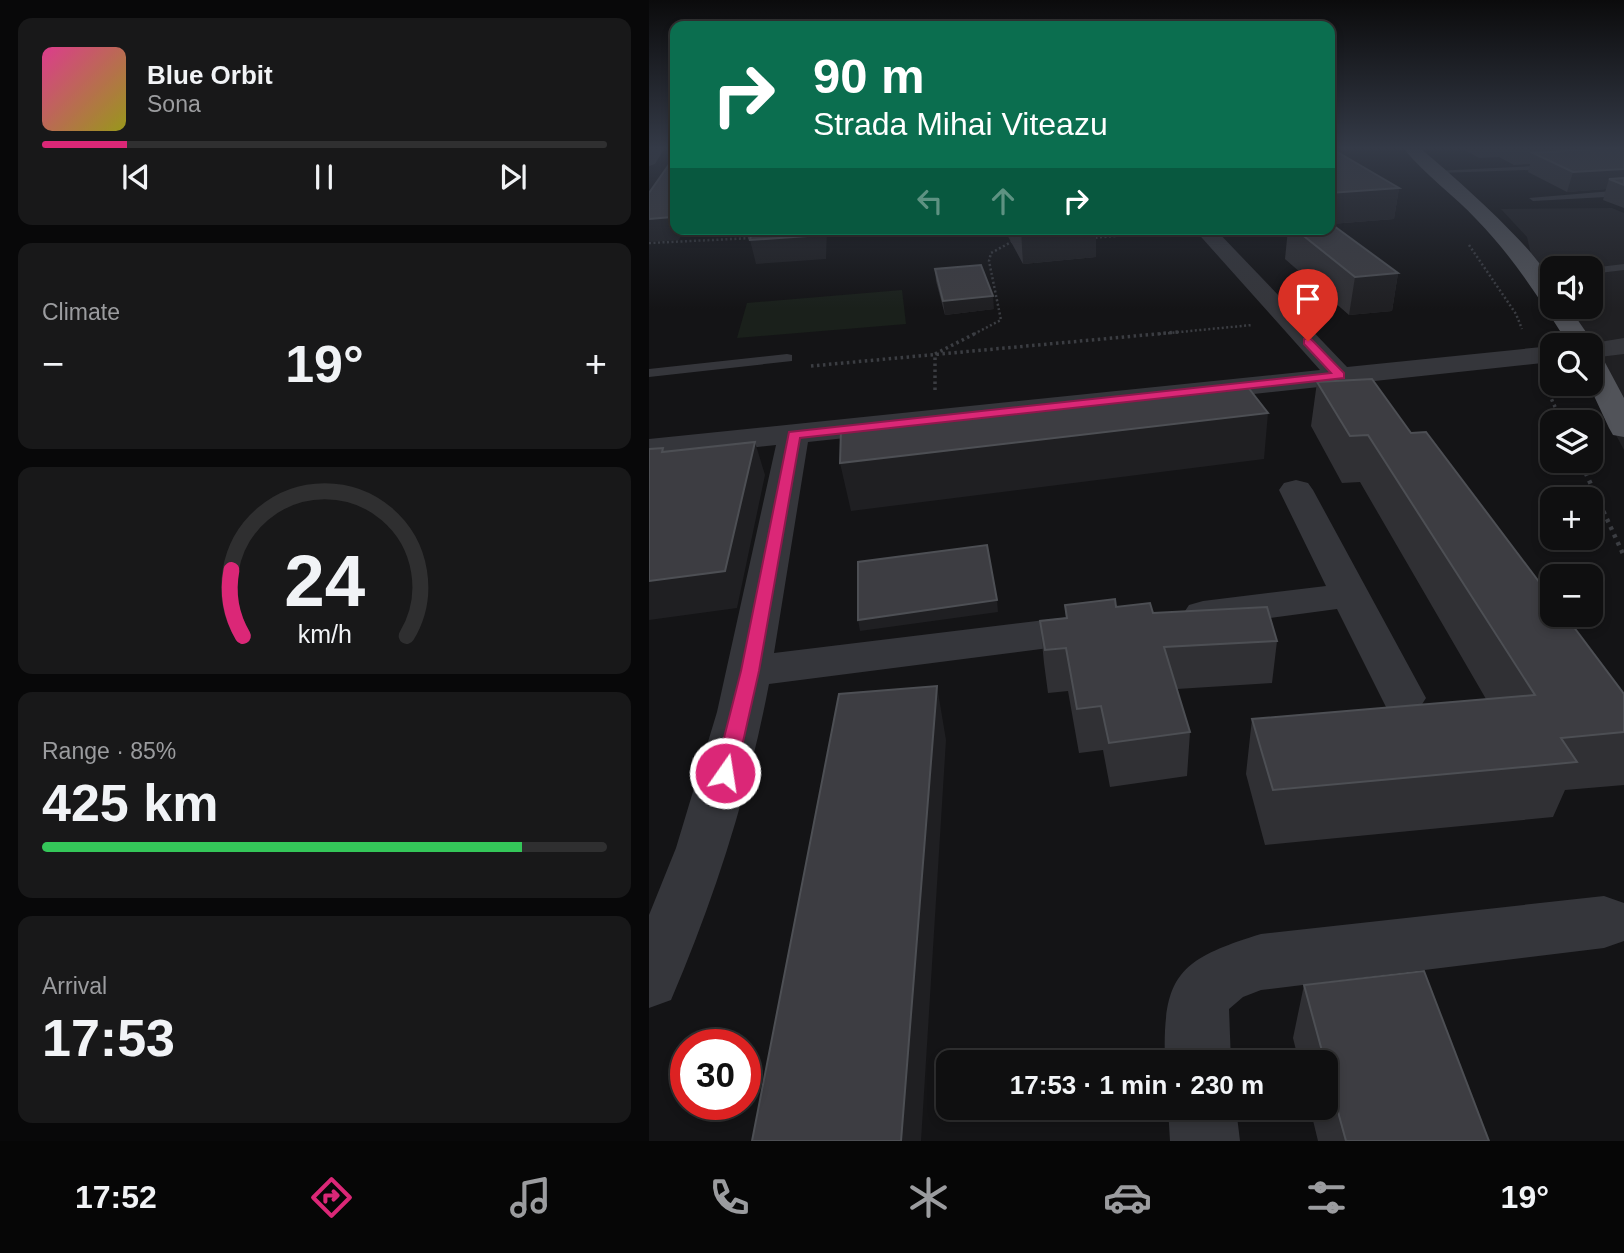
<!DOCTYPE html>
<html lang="en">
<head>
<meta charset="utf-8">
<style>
	body { margin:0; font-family:Arial,sans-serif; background:#181819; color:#f1f3f6; height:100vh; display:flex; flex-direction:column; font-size:26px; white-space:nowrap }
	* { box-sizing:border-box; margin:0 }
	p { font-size:23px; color:#9b9c9f }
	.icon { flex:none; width:38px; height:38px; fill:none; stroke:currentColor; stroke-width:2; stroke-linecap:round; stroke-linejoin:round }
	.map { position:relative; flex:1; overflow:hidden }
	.side { display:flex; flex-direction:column; gap:18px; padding:18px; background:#080809; width:649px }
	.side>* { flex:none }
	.hud { position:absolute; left:21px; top:21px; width:665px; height:214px; border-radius:14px; box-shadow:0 4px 10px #0003,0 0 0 2px #2f2f30; background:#0b6e4f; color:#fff; overflow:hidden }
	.fabs { position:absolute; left:891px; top:256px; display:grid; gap:14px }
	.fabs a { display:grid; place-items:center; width:63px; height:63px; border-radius:14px; background:#0f0f10; box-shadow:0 4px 10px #0003,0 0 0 2px #2f2f30; font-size:35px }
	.speed { position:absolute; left:21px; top:1029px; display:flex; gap:14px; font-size:35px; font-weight:700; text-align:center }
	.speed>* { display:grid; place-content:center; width:91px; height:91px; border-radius:50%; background:#0f0f10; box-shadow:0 4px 10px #0003,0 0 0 2px #2f2f30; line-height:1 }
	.speed .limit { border:10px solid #d22; background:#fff; color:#111 }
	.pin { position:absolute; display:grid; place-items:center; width:60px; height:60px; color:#fff; margin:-72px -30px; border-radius:50% 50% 50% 0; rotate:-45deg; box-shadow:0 0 7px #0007 }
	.pin .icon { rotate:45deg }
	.me { position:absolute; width:77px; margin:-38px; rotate:13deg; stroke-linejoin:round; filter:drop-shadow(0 0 5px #0008) }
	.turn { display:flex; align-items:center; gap:24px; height:147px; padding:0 28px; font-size:32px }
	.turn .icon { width:91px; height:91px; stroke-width:2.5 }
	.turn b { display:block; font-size:49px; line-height:60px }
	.lanes { display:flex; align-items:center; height:66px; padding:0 28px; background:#0003; justify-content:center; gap:35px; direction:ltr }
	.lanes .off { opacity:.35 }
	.big { font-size:52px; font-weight:800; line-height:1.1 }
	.side .tile { flex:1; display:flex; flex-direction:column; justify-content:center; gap:10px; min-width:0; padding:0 24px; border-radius:14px; background:#181819 }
	.side .dial { align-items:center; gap:0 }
	.dial svg { height:182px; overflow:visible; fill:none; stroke:#2f2f30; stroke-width:7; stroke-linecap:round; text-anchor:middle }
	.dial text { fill:#f1f3f6; stroke:none }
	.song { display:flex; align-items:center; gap:21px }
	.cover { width:84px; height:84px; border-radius:10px; background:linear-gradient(135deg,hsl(330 70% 55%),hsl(60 70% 35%)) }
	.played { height:7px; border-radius:4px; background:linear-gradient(90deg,#db2777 15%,#2f2f30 15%) }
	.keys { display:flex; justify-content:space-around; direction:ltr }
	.heat { display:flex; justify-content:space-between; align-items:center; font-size:38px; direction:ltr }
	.charge { height:10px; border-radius:5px; background:linear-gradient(90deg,#34c759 85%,#2f2f30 0) }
	.trip { position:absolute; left:287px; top:1050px; width:402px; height:70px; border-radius:14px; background:#0f0f10; box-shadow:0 4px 10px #0003,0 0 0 2px #2f2f30; font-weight:800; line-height:70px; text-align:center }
	.tab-bar { display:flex; height:112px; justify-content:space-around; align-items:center; background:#060606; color:#9b9c9f }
	.tab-bar .icon { width:49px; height:49px }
	.tab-bar .selected { color:#db2777 }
	.tab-bar b { font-size:32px; color:#f1f3f6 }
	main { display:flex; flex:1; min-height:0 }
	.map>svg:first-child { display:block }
	.built { fill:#202023 }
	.green { fill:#1a201b }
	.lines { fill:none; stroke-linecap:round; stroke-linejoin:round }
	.path-far3 { stroke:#3b3d42; stroke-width:2; stroke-dasharray:2 2.5; stroke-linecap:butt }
	.path-far2 { stroke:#3b3d42; stroke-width:2.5; stroke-dasharray:2 2.5; stroke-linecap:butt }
	.path-far1 { stroke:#3b3d42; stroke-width:3.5; stroke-dasharray:2.5 3.5; stroke-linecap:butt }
	.path { stroke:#3b3d42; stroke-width:4.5; stroke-dasharray:3.5 5; stroke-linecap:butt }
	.service { fill:#35363b; fill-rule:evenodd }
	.minor { fill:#35363b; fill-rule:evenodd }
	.primary { fill:#515359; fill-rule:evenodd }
	.wall { fill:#303034 }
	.shaded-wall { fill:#1f1f22 }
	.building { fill:#3d3d42; stroke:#4d4f54; stroke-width:2 }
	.route { fill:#db2777; stroke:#8e194d; stroke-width:2 }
</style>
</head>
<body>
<main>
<section class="side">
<div class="tile">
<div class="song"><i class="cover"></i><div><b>Blue Orbit</b><p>Sona</p></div></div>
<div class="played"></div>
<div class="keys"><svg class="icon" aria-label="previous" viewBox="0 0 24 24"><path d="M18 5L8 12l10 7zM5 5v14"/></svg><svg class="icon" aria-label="pause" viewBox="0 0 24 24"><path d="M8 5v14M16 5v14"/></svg><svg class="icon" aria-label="next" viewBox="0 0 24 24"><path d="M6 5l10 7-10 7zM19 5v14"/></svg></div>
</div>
<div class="tile"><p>Climate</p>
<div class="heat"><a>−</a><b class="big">19°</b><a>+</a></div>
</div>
<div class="tile dial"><svg viewBox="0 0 100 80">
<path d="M14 69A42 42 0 1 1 86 69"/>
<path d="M14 69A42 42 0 0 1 9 40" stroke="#db2777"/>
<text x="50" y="56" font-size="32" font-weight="700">24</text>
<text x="50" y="72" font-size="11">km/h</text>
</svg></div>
<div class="tile"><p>Range · 85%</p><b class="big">425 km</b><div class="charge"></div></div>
<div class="tile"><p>Arrival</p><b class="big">17:53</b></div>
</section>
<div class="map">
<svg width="975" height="1141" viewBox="0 0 975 1141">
	<rect width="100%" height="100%" fill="#141416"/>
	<!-- built -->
	<path class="built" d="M963 208 975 213V450L939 383H942V345L907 306H942V268H903V300L887 276 878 237 852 209Z"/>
	<!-- green -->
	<path class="green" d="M253 290 257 324 88 338 98 303Z"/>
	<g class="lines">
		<!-- path-far3 -->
		<path class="path-far3" d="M344 229 350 230
			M175 230 186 229"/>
		<!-- path-far2 -->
		<path class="path-far2" d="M344 229 360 233
			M175 230 186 229
			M442 238 527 231
			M0 243 104 238
			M820 245 867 314 873 329
			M325 334 352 320 340 261 342 253 366 240
			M510 334 603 325"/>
		<!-- path-far1 -->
		<path class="path-far1" d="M162 366 529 332
			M895 383 913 422
			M286 390V354L329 332
			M931 460 934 467"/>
		<!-- path -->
		<path class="path" d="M933 465 975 556"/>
		<!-- service -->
		<path class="service" d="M907 165 910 169 789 173 785 171Z
			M975 190V196L884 201 880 198Z
			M975 264V270L942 274V268Z
			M138 354 143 355V361L0 377V369Z"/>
		<!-- minor -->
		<path class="minor" d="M0 149H15L6 164 0 166Z
			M545 229H566L698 367 903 346V362L159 442 125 653 446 614 461 618 467 628 461 638 446 642 120 684C99 794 66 897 22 1000L0 1008V915L27 848 68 712 127 445 0 459V439L671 370Z
			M975 338V354L942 358V345H932Z
			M647 480 659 483 664 490 777 698 770 709 754 714 738 709 688 609 554 627 540 623 534 614 540 605 554 601 677 586 630 490 635 483Z
			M955 896 975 903V941L955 948 612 990 594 997 580 1009 582 1062H516C513 974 531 959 612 934Z
			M519 1108H587L591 1141H521Z"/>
		<!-- primary -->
		<path class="primary" d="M755 149H772C798 170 896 256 903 285 905 291 903 300 903 306H919L946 345 942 351V345H920C892 301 865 258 828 220 805 195 776 175 755 149Z
			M942 353 952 355 975 398V437L964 435 960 428 939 383H942Z"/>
	</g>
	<!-- wall -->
	<path class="wall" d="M681 149 750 188 745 219 682 224 749 273 743 311 700 315 636 259 639 229H681Z
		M814 149H975V208L954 200 957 189 918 192 879 172 881 164 865 165 850 157 830 158Z
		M355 229H447V257L374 264Z
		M286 269 345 309 296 315 287 281Z
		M668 382 762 433 975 694V785L916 790 904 817 616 845 597 774 603 719 837 699 711 482 693 483 662 426Z
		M416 605 467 607 504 613 628 641 623 683 528 689 541 732 538 776 461 787 454 750 430 753 419 691 399 693 395 663 391 621 417 618Z
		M655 985 840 1141H669L661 1108H677V1062H650L644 1038Z"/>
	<!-- shaded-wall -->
	<path class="shaded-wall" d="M26 152V172H25L20 153Z
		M975 169V185L960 179 957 189 918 192 924 172Z
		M750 188 745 219 681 224V193Z
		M26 212V229H35L30 240 0 242V219Z
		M173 229H178L177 259 107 264 101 240Z
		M372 229H447V257L374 264Z
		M749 273 743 311 700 315 706 277Z
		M344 296 345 309 296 315 294 301Z
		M619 413 615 459 202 511 191 463Z
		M106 442 116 475 88 608 0 620V581Z
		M348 600 349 612 211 631 209 620Z
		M288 686 297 740 272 1141H252Z"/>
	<!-- building -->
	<path class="building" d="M681 149H683L750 188 681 193Z
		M948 149H975V169L924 172 884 153Z
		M26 156V212L23 217 0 219V193Z
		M975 178V185L960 179Z
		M681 223 749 273 706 277 646 229H681Z
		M103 229H173L172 235 101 240Z
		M332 265 344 296 294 301 286 269Z
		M723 379 762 433 777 432 903 599V614H915L975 694V732L912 738 928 762 624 790 603 719 886 695 719 435 701 436 668 382Z
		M598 386 619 413 191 463 192 430Z
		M106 442 76 571 0 581V449L14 448 13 452Z
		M338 545 348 600 209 620V562Z
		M466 599 467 607 501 603 504 613 618 607 628 641 515 647 541 732 460 743 452 706 428 709 417 648 396 650 391 621 418 618 416 605Z
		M288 686 252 1141H103L190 694Z
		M775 971 840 1141H697L677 1068V1062H676L655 985Z"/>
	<!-- sky -->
	<linearGradient id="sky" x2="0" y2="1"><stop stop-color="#0b0b0c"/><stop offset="0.48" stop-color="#343a47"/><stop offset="1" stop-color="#343a47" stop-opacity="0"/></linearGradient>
	<rect width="975" height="309" fill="url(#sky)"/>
	<!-- route -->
	<path class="route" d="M655 339H662L695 373V378L151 438 110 671 87 773 84 778H69L66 773 92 671 140 432 682 373 655 344Z"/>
</svg>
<div class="fabs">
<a><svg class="icon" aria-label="sound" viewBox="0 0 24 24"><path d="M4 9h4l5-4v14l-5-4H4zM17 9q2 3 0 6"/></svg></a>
<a><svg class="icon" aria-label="search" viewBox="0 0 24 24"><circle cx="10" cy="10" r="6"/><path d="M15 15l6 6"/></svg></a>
<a><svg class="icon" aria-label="layers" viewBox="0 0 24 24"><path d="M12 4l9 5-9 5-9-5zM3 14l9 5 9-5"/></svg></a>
<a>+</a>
<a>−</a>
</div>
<div class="speed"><div class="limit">30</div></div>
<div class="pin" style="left:659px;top:341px;background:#d93025"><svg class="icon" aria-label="arrive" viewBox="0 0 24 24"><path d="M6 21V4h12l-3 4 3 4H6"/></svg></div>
<svg class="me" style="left:76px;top:773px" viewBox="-20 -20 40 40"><circle r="17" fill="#db2777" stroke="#fff" stroke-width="3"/><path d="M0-11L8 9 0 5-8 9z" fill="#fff"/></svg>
<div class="trip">17:53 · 1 min · 230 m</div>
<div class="hud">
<div class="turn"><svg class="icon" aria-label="right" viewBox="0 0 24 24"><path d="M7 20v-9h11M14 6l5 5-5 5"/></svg><div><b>90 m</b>Strada Mihai Viteazu</div></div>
<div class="lanes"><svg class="icon off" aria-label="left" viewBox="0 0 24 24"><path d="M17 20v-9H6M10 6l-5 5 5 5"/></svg><svg class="icon off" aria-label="ahead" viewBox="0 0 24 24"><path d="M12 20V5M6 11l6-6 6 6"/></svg><svg class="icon" aria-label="right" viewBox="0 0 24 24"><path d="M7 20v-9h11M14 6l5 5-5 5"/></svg></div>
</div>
</div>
</main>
<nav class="tab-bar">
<b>17:52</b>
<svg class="icon selected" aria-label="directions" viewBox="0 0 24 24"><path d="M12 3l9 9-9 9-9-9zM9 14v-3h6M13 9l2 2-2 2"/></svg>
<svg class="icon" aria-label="music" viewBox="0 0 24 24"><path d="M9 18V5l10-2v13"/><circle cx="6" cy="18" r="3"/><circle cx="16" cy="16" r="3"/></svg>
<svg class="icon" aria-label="phone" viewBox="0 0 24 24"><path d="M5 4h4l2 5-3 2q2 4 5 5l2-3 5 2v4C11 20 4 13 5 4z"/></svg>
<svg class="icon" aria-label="climate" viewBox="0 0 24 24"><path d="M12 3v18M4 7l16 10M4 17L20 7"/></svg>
<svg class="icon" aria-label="car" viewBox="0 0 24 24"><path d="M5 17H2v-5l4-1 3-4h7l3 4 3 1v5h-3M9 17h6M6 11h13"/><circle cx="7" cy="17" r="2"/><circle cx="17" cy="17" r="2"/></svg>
<svg class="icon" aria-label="filters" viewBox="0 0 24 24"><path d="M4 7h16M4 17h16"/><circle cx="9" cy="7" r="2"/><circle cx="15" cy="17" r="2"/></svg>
<b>19°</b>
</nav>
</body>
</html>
